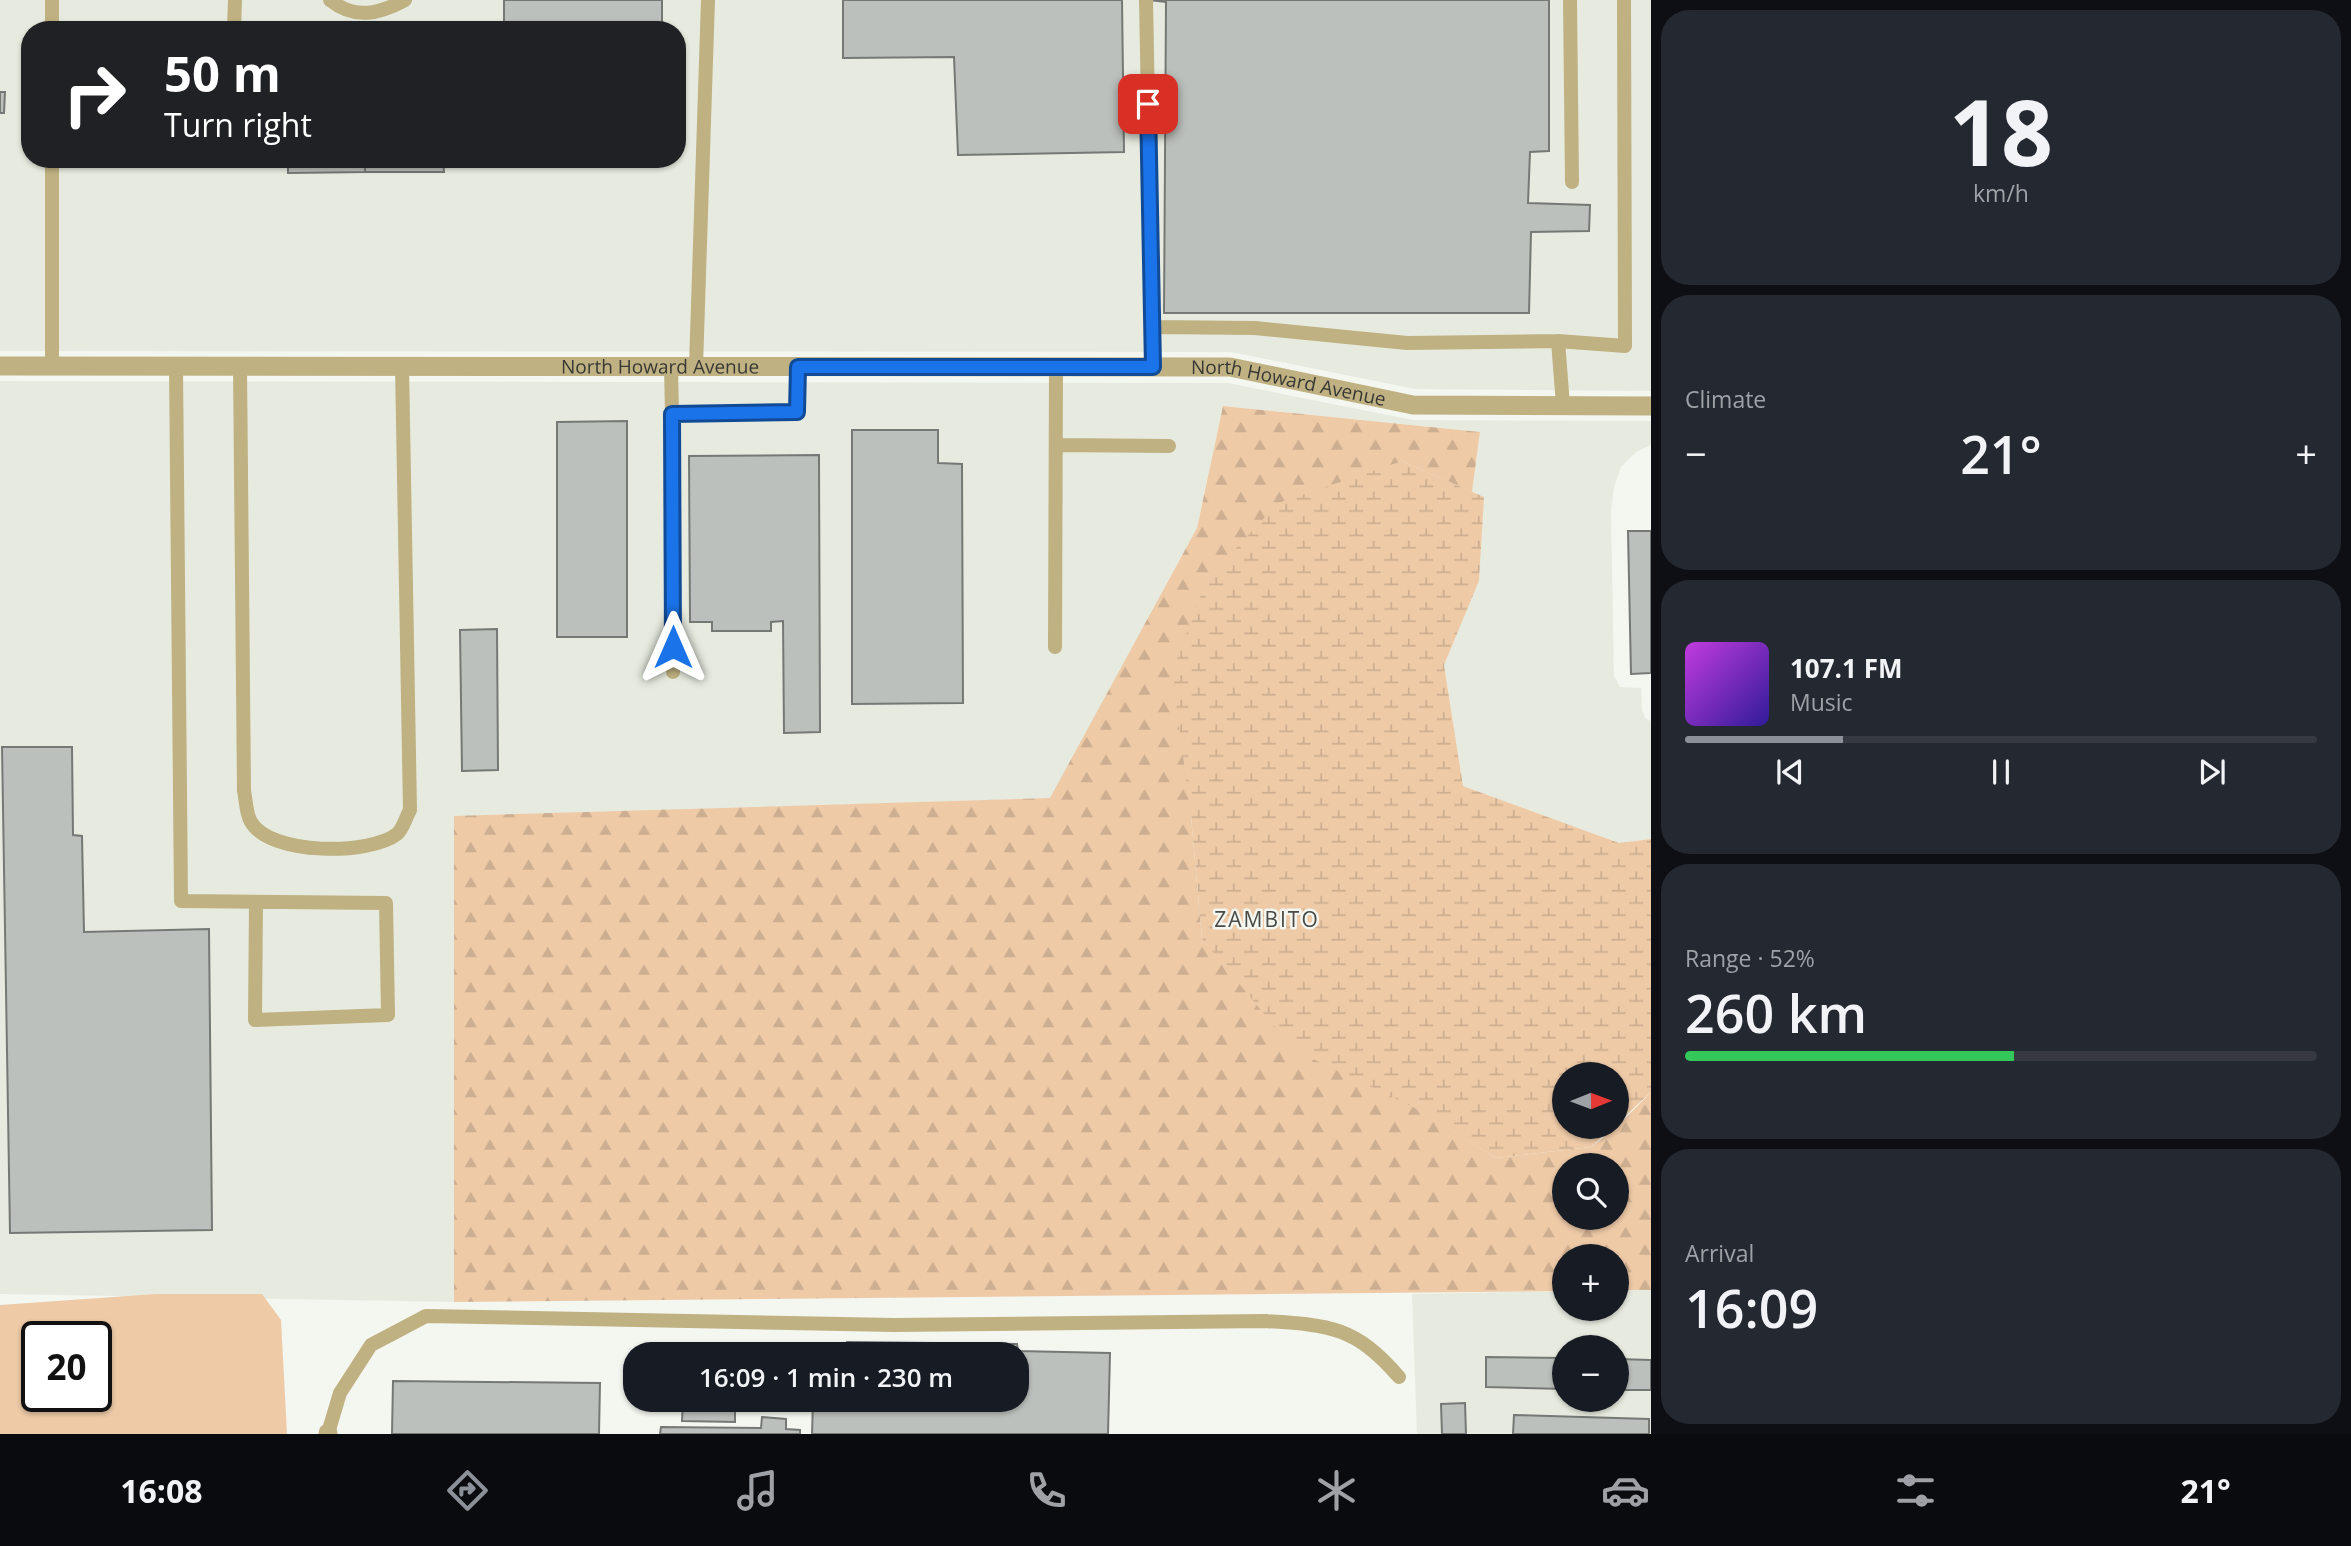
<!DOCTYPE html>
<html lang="en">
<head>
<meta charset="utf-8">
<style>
	body { margin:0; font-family:"Open Sans",sans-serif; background:#242831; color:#f1f3f6; height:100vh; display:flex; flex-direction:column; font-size:26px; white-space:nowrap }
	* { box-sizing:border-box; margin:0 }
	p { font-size:23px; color:#9ea1a6 }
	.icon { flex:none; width:38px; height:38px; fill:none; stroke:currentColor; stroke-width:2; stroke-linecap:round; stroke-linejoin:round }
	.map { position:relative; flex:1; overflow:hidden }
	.details { display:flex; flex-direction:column; gap:10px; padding:10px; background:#0d0f14; width:700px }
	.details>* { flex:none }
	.guide { position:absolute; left:21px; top:21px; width:665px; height:147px; border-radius:28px; box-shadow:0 2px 5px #0004; background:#202124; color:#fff; overflow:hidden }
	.needle { width:46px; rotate:89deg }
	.buttons { position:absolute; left:1552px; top:1062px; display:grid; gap:14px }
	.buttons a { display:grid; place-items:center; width:77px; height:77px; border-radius:50%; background:#171b24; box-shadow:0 2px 5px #0004; font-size:35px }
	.speed { position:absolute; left:21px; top:1321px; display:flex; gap:14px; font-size:35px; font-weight:700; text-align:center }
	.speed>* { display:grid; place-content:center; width:91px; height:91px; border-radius:50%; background:#171b24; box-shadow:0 2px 5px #0004; line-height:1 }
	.speed .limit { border:4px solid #111; border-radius:10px; background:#fff; color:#111 }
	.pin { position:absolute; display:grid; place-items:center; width:60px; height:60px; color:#fff; margin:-30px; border-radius:14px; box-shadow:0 4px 10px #0006 }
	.me { position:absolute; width:77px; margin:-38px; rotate:0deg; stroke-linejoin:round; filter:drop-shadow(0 0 5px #0008) }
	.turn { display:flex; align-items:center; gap:24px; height:147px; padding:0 28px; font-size:32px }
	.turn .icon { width:91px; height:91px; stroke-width:2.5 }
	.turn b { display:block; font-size:49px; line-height:60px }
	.big { font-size:52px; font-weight:600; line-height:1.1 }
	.details .card { flex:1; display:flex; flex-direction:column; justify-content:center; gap:10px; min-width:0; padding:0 24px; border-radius:28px; background:#242831 }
	.details .dial { align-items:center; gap:0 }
	.dial b { font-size:91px; line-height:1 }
	.song { display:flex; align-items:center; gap:21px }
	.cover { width:84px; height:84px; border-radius:10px; background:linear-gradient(135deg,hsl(290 70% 55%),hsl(250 70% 35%)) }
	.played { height:7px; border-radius:4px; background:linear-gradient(90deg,#8c9099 25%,#363941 25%) }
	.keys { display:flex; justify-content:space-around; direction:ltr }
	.heat { display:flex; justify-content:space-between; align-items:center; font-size:38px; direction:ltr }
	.charge { height:10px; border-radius:5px; background:linear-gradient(90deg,#34c759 52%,#363941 0) }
	.trip { position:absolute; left:623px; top:1342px; width:406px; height:70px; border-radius:28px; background:#171b24; box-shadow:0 2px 5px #0004; font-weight:600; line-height:70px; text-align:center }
	.tab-bar { display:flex; height:112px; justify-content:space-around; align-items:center; background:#090b0e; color:#9ea1a6 }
	.tab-bar .icon { width:49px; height:49px }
	.tab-bar .current { color:#8c9099 }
	.tab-bar b { font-size:32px; color:#f1f3f6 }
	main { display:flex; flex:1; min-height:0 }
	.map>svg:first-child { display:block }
	.built { fill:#e7ebdf; fill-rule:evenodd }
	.green { fill:#eecaa7; fill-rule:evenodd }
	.forest { fill:url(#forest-firs); fill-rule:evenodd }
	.wetland { fill:url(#wetland-marsh) }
	.building { fill:#bcc0bc; stroke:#757976; stroke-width:2 }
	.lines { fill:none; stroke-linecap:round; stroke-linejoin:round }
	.service { stroke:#bfb181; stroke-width:14 }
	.minor { stroke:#bfb181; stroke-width:19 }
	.tertiary { stroke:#bfb181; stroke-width:19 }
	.route-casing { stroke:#114b97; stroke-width:18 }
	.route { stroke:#1a73e8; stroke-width:12 }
	.labels { text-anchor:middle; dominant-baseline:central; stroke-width:5; stroke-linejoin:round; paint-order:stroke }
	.street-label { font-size:19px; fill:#373835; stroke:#f4f6f0 }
	.neighbourhood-label { font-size:21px; letter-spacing:2px; fill:#4a4b47; stroke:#f4f6f0 }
</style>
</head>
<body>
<main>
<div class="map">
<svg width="1651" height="1434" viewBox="0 0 1651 1434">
	<defs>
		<pattern id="forest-firs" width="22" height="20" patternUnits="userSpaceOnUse" patternTransform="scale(1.75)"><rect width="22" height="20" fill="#eecaa7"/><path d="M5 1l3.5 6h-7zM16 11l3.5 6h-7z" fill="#cdae90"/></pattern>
		<pattern id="wetland-marsh" width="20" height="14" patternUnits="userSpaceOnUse" patternTransform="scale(1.75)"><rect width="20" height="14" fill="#eecaa7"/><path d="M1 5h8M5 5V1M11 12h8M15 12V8" fill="none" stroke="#cdae90"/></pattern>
	</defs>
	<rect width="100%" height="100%" fill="#f4f6f0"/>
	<!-- built -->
	<path class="built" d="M0 0H1651V391L1415 389 1231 352 0 351ZM30 30H677V159H30Z
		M0 381 1228 383 1413 420 1651 421V445L1636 452 1621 467 1614 487 1611 512 1614 676 1620 687 1641 688 1642 710 1645 718 1651 721V839L1619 843 1463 786 1444 665 1479 581 1483 497 1472 492 1480 432 1223 406 1197 528 1051 798 454 817V1302L0 1294Z
		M1617 1290H1651V1434H1417L1412 1294 1564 1291V1309H1617ZM1564 1348H1617V1400H1564Z"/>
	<!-- green -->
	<path class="green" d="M156 1294H262L281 1320 287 1434H0V1305ZM37 1337H96V1396H37Z"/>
	<!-- forest -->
	<path class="forest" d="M1223 406 1480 432 1472 492 1402 461 1191 817 1202 938 1414 1107 1496 1158 1591 1147 1617 1127 1651 1092V1290H1617V1256H1564V1291L454 1302V816L1050 798 1197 528ZM1564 1166H1617V1218H1564Z"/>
	<!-- wetland -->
	<path class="wetland" d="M1402 461 1484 497 1479 581 1444 665 1463 786 1619 843 1651 839V1092L1617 1124V1074H1564V1127H1613L1591 1147 1496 1158 1413 1107 1294 1050 1202 939 1191 817 1172 673 1206 581 1278 503Z"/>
	<!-- building -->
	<path class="building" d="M504 0H662V30H504Z
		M843 0H1122L1124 152 958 155 954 57 843 58Z
		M1549 0V151L1530 152 1528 203 1590 205 1589 231 1531 232 1529 313H1164L1166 2 1149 0Z
		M414 25V30H386V26Z
		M0 92H5L4 113H0Z
		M288 159H365V172L288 173Z
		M365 159H443L444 172H365Z
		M627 421V637H557V422Z
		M852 430H938V463L962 464 963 703 852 704Z
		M819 455 820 732 784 733 783 621 771 622V631H712V622H690L689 456Z
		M1628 531H1651V673L1631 674Z
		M497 629 498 770 462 771 460 630Z
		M2 747H72L73 835 82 836 84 932 209 929 212 1230 10 1233Z
		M847 1342 1017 1344 1018 1351 1110 1353 1108 1434H812L813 1400H1017V1354H814V1351L845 1352Z
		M1486 1357 1564 1358V1389L1486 1387Z
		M1617 1359 1651 1360V1390H1617Z
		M393 1381 600 1383 599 1434H392Z
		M683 1400H735V1422L682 1421Z
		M1465 1403 1466 1434H1442L1441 1404Z
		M1514 1415 1649 1419V1434H1513Z
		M762 1417 786 1419V1429L800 1430V1434H660L661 1427 761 1428Z"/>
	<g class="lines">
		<!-- service -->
		<path class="service" d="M330 0C355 20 379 14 405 0
			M1146 0 1153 367
			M1570 0 1572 182
			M52 30V0
			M234 30 235 0
			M1152 327 1255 328 1407 343 1558 341
			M52 366V159
			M176 366 181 901 386 903 388 1015 255 1020 256 902
			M240 366 244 791C246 800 246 814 251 822 271 856 370 855 397 834 403 829 406 817 410 810L402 366
			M671 366 672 414 797 412 798 367
			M696 366 708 0
			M1563 405 1558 341 1625 346 1624 0
			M672 414 673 672
			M1056 445 1169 446
			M1055 647 1056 367
			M328 1433 340 1393 371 1345 426 1316 894 1325 1265 1321C1329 1325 1355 1326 1399 1377"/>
		<!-- minor -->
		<path class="minor" d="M328 1433V1434"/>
		<!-- tertiary -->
		<path class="tertiary" id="s1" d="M0 366 1230 367 1413 405 1651 406"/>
	</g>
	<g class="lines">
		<defs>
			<path id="route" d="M673 647 672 414 797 412 798 367H1153L1148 104"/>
		</defs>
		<!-- route casing -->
		<use href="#route" class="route-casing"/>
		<!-- route -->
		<use href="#route" class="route"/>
	</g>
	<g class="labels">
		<!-- street labels -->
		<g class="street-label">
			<text stroke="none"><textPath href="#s1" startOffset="660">North Howard Avenue</textPath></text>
			<text stroke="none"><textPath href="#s1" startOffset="1290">North Howard Avenue</textPath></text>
		</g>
		<!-- neighbourhood labels -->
		<g class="neighbourhood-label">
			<text x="1267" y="919">ZAMBITO</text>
		</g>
	</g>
</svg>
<div class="buttons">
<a><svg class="needle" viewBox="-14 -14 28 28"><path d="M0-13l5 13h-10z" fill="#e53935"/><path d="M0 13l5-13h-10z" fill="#9ea1a6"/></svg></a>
<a><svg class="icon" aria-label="search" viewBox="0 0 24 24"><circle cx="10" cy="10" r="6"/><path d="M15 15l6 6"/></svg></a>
<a>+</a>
<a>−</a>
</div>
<div class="speed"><div class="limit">20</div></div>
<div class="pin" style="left:1148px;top:104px;background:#d93025"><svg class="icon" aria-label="arrive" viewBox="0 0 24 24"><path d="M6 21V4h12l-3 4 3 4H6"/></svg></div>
<svg class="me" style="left:673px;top:647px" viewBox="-20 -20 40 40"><path d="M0-17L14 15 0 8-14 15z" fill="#1a73e8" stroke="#fff" stroke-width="4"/></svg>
<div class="trip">16:09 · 1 min · 230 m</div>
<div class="guide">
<div class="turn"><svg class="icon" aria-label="right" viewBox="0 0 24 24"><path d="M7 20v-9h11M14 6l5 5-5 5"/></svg><div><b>50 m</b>Turn right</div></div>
</div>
</div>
<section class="details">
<div class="card dial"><b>18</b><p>km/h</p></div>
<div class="card"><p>Climate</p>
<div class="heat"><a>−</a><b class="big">21°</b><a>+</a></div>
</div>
<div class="card">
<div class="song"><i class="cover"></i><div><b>107.1 FM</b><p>Music</p></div></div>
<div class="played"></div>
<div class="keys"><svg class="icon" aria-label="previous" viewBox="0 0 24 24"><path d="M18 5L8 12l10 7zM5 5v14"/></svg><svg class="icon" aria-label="pause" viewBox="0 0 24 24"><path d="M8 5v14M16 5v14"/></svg><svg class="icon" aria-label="next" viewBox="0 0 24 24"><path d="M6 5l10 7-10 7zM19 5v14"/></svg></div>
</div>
<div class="card"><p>Range · 52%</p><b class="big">260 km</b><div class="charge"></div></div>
<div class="card"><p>Arrival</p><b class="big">16:09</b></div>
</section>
</main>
<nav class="tab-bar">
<b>16:08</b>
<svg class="icon current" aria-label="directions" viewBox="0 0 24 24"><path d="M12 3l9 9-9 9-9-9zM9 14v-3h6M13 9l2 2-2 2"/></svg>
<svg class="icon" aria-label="music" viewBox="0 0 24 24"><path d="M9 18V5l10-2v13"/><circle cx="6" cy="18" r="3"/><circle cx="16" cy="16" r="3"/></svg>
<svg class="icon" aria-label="phone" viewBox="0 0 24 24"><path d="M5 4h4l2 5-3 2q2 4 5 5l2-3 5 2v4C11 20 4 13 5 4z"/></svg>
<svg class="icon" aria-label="climate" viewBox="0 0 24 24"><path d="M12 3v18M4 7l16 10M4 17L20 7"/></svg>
<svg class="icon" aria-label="car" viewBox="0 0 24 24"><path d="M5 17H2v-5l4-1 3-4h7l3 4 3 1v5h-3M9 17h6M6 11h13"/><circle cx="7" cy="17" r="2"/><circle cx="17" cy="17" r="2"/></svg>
<svg class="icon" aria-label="filters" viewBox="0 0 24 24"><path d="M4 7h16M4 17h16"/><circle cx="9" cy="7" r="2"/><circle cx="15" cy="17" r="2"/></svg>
<b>21°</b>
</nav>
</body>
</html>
